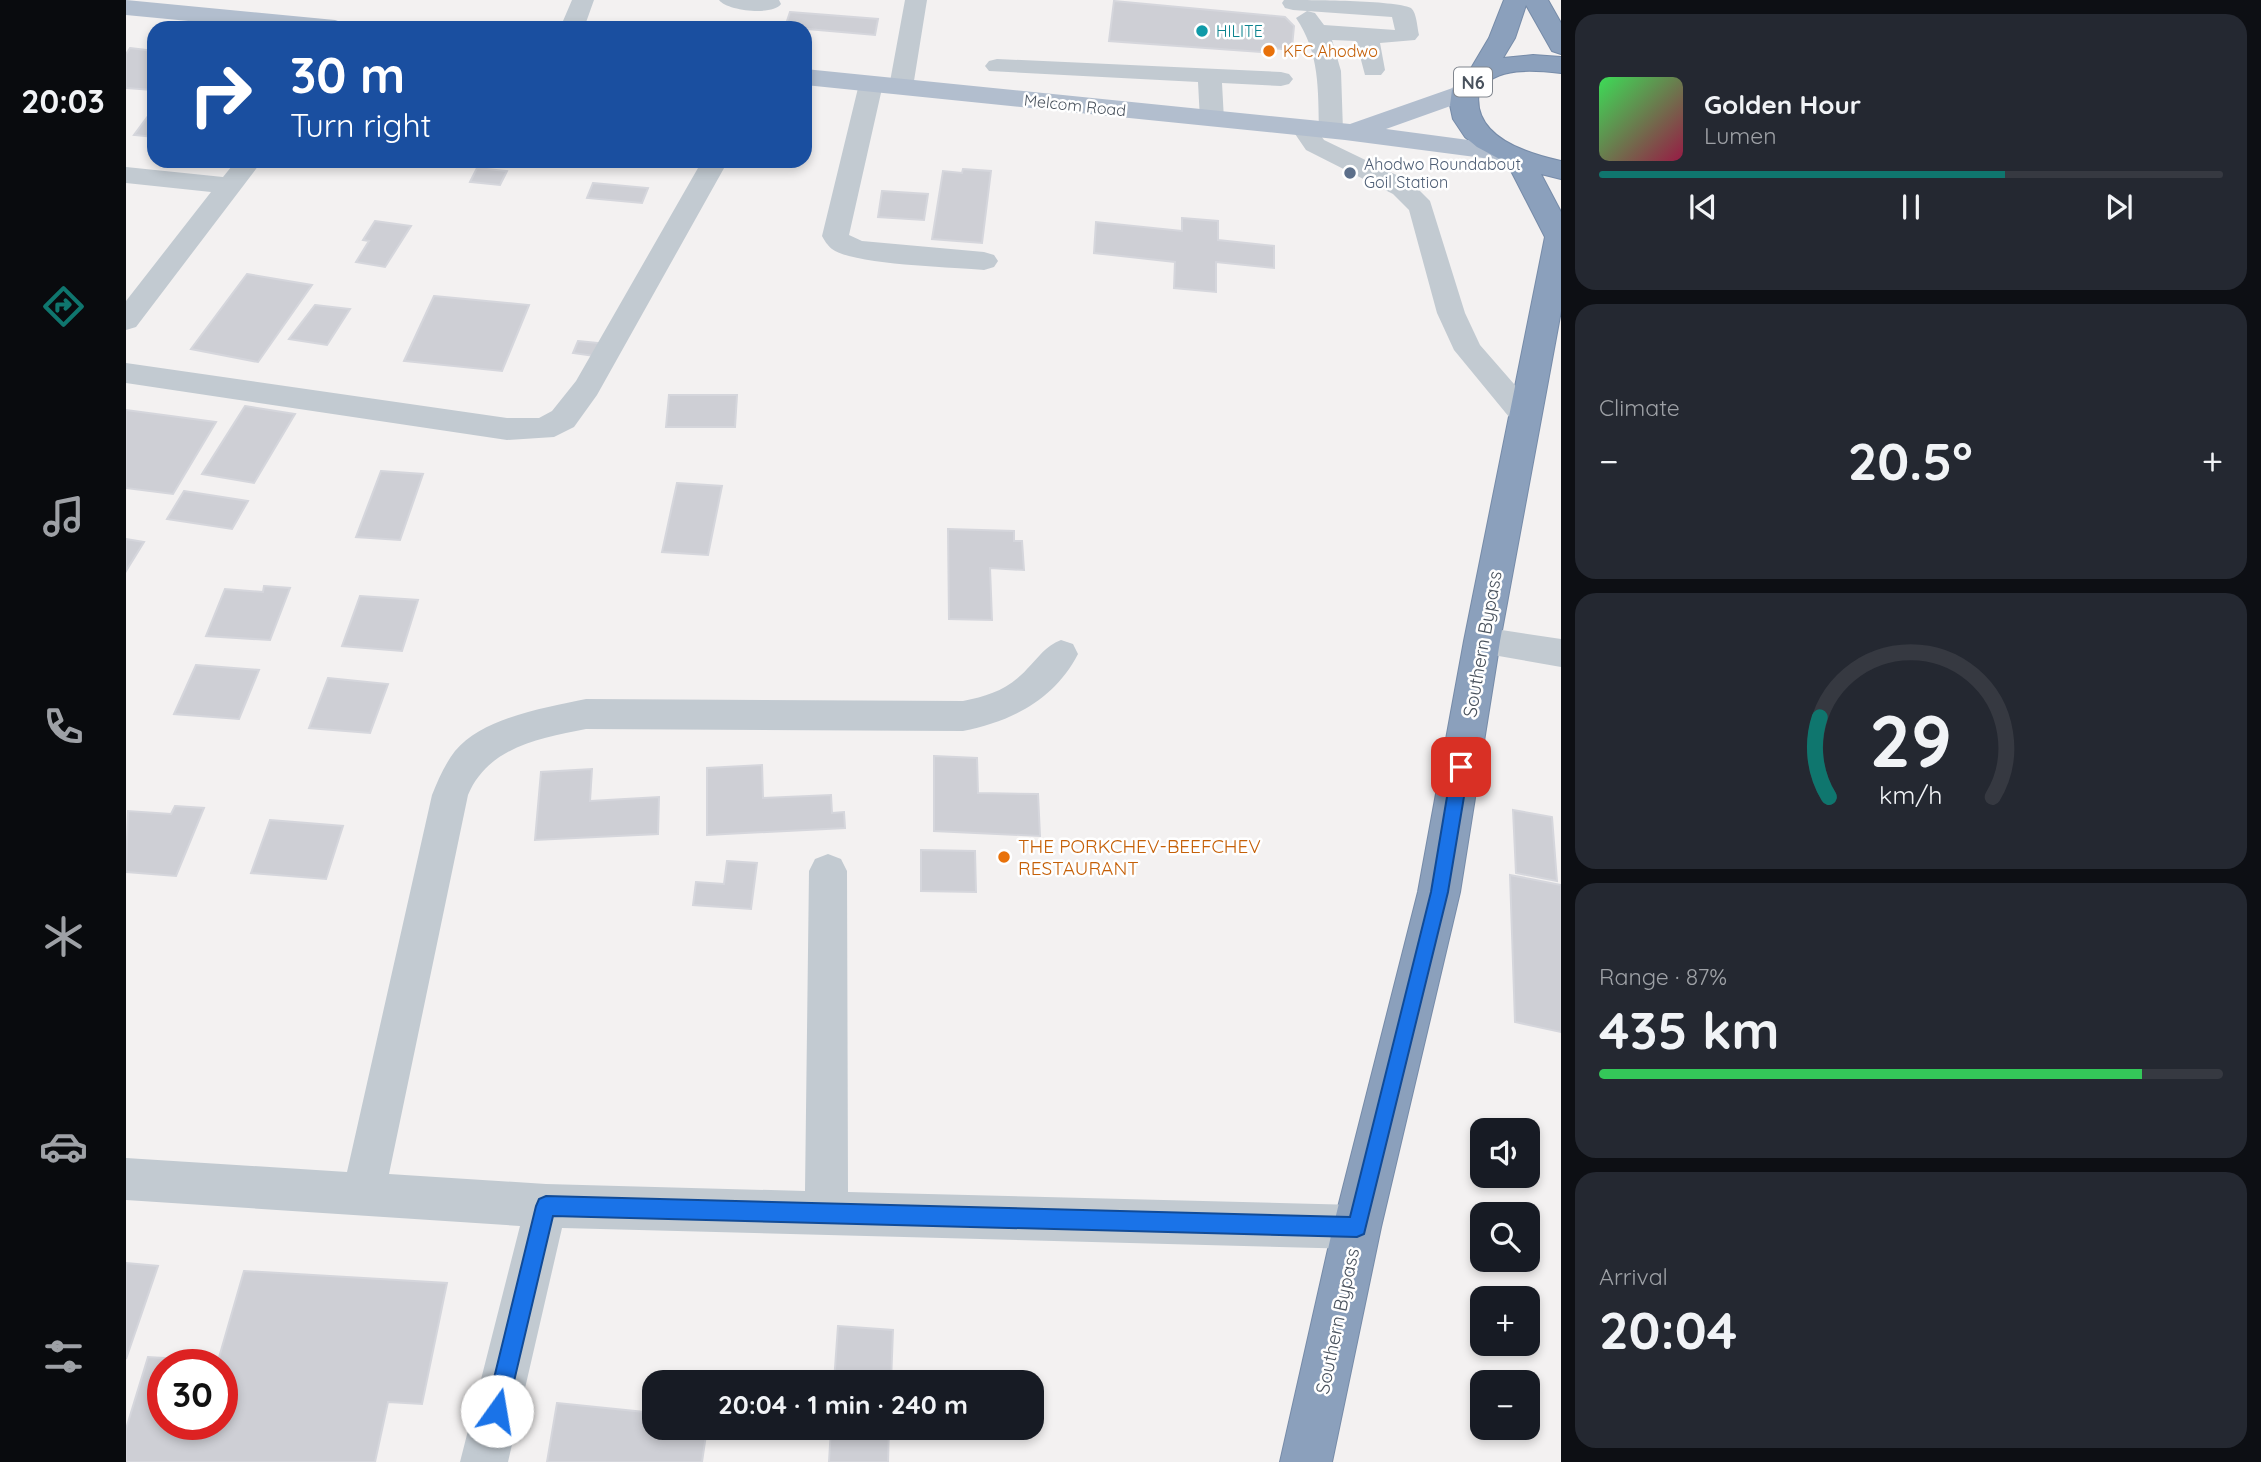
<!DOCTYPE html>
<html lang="en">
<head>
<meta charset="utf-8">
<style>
	body { margin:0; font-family:Quicksand,sans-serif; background:#242831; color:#f1f3f6; height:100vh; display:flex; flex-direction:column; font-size:26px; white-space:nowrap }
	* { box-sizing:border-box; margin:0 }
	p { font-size:23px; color:#9ea1a6 }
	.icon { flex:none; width:38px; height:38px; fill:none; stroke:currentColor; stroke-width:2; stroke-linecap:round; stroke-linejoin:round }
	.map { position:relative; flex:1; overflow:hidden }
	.panel { display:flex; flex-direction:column; gap:14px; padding:14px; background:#0d0f14; width:700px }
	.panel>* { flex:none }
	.top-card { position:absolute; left:21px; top:21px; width:665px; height:147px; border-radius:21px; box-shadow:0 4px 10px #0003; background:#1a4fa0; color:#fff; overflow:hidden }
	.fabs { position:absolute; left:1344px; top:1118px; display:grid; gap:14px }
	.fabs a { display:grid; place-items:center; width:70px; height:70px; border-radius:14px; background:#171b24; box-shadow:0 4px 10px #0003; font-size:35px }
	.speed { position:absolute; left:21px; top:1349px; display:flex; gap:14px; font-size:35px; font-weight:700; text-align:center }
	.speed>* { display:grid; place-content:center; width:91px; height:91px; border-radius:50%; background:#171b24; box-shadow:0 4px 10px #0003; line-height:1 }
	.speed .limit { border:10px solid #d22; background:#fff; color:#111 }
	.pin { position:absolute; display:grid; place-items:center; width:60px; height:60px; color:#fff; margin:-30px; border-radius:14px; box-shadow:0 4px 10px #0006 }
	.me { position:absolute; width:77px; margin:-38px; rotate:13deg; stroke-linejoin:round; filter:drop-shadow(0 0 5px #0008) }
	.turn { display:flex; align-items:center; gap:24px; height:147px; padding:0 28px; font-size:32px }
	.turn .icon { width:91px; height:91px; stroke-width:2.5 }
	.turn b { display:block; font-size:49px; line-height:60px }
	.big { font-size:52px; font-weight:700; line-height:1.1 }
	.panel .widget { flex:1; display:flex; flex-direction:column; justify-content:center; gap:10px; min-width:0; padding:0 24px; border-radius:21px; background:#242831 }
	.panel .dial { align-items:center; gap:0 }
	.dial svg { height:182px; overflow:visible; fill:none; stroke:#363941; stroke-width:7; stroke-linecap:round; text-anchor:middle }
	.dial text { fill:#f1f3f6; stroke:none }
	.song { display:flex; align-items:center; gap:21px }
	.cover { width:84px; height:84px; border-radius:10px; background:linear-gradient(135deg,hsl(130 70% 55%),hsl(340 70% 35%)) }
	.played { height:7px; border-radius:4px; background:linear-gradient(90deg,#0f766e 65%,#363941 65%) }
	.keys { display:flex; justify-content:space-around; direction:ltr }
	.heat { display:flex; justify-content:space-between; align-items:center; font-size:38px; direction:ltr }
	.charge { height:10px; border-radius:5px; background:linear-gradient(90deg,#34c759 87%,#363941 0) }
	.trip { position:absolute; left:516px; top:1370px; width:402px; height:70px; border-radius:21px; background:#171b24; box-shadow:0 4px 10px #0003; font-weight:700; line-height:70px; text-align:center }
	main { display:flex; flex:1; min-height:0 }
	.menu { display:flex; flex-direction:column; width:126px; justify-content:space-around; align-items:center; background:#090b0e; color:#9ea1a6 }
	.menu .icon { width:49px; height:49px }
	.menu .selected { color:#0f766e }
	.menu b { font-size:32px; color:#f1f3f6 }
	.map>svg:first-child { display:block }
	.building { fill:#cecfd5; stroke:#d5d6dc; stroke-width:2; fill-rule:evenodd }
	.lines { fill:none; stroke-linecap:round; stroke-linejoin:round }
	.highway-casing { stroke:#768ba8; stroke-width:2 }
	.minor { fill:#c2cad1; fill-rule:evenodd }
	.major { fill:#b2bece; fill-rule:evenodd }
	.highway { fill:#8ba0bc; fill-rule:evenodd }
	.route { fill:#1a73e8; stroke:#114b97; stroke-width:2 }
	.culture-dot { fill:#0f9aa8; stroke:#fff; stroke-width:2.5 }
	.food-dot { fill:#e8710a; stroke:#fff; stroke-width:2.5 }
	.service-dot { fill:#5c6f8a; stroke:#fff; stroke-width:2.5 }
	.labels { text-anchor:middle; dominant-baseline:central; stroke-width:5; stroke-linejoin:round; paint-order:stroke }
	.far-culture-label { font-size:16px; fill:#0d838f; stroke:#fff; text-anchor:start }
	.far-food-label { font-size:16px; fill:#c56008; stroke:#fff; text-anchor:start }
	.far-street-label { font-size:16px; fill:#49525d; stroke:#fff }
	.far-service-label { font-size:16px; fill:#4e5e75; stroke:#fff; text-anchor:start }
	.shield { fill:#fff; stroke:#80868e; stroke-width:2 }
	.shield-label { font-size:18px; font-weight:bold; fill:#49525d }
	.street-label { font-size:19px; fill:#49525d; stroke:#fff }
	.food-label { font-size:19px; fill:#c56008; stroke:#fff; text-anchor:start }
</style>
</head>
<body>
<main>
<nav class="menu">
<b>20:03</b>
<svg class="icon selected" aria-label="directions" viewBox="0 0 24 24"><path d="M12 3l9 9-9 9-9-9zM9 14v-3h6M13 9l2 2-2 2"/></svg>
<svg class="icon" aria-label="music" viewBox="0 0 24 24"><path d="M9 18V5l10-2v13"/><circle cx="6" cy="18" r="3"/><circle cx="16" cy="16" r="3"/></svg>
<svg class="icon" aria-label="phone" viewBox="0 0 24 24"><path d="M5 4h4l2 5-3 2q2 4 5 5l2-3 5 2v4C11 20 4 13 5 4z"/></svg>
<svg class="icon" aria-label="climate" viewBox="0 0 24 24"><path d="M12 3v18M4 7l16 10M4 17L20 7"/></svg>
<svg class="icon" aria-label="car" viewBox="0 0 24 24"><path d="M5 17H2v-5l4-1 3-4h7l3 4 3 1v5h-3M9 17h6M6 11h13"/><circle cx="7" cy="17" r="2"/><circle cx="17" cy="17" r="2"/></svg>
<svg class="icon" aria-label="filters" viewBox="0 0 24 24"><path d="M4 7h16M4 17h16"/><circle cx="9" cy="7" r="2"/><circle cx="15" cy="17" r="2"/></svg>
</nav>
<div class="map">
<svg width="1435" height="1462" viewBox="0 0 1435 1462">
	<rect width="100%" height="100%" fill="#f3f1f1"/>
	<!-- building -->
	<path class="building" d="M988 1 1159 17 1168 26 1166 47 1163 50 1141 47 1135 52 983 41Z
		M664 12 752 19 749 35 659 27Z
		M4 48 28 51 26 90 0 88V54Z
		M28 108V137L8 135Z
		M351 168 381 171 374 185 344 182Z
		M837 169 865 171 856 243 806 239 817 171 836 173Z
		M467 183 522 188 516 203 461 198Z
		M756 191 802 194 798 220 752 217Z
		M1056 218 1092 221V240L1148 246V268L1090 262V292L1048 288 1049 262 968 253 970 222 1056 231Z
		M249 221 285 226 259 267 230 262 243 241 237 240Z
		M121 274 186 285 132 362 65 349Z
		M308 296 403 305 376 371 278 361Z
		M189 305 224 309 201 345 163 339Z
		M452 341 473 343 468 356 447 353Z
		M543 395H611L609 427H540Z
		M119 406 169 414 128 483 76 474Z
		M0 410 90 422 47 494 0 488Z
		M255 471 297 474 274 540 230 537Z
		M551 483 596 486 582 555 536 552Z
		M58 491 122 501 106 529 41 519Z
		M822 529 888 531V541H896L898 570 864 568 866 620 823 619Z
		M0 539 18 542 0 571Z
		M138 586 164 588 144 640 80 636 99 589 137 592Z
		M234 596 292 600 276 651 216 646Z
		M70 665 133 670 113 719 48 714Z
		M202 678 262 684 244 733 183 728Z
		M808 756 851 758 852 793 912 794 914 836 808 831Z
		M636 765 637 798 705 795 706 813 718 812 719 828 581 835V768Z
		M466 769 464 801 533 797 532 834 409 840 415 772Z
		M49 806 78 808 50 876 0 872 2 811 45 814Z
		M1387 810 1426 817 1431 881 1390 873Z
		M144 820 217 826 200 879 125 873Z
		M795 850 849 851 850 892 795 891Z
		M601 861 631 863 625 909 567 905 570 882 598 884Z
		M1384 875 1435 885V1032L1389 1022Z
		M0 1263 32 1266 0 1359Z
		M118 1271 321 1283 296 1404 262 1402 249 1462H0V1429L22 1357 92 1361ZM37 1365H96V1424H37Z
		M712 1326 767 1330 765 1382H708Z
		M431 1403 528 1413V1428H581L576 1462H421Z
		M705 1428H763L762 1462H703Z"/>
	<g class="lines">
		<defs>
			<path id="highway" d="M1378 0H1422L1435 23V54L1426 51 1400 5 1389 38 1377 58 1407 55 1435 57V73C1409 70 1370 66 1353 91 1345 136 1398 153 1435 161V179L1415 174 1435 212V311L1374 641 1334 892 1255 1227 1206 1462H1154L1207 1227 1292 892 1338 641 1419 237 1381 163 1351 147 1339 137 1327 119 1324 105 1326 90 1344 70 1363 38Z"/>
		</defs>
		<!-- highway casing -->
		<use href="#highway" class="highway-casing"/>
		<!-- minor -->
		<path class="minor" d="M446 0H468L458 28H434Z
			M593 0H653L655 4C647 16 601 11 593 0Z
			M779 0H801L787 87 784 92H766L763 87Z
			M1158 0C1182 0 1268 0 1285 8 1291 13 1291 28 1293 35L1289 40 1254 43 1259 70 1255 75H1239L1230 41 1206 40 1215 71 1217 131 1214 136H1196L1193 131C1192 90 1194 53 1170 18L1181 11 1189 13 1198 25 1269 30 1266 17 1167 10 1159 8 1156 3Z
			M871 59 1155 72 1163 74 1167 79 1163 84 1155 86 1096 83 1098 120 1095 125H1077L1074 120 1072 82 863 71 859 66 863 61Z
			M745 77 754 79 757 84 723 235 736 241 858 252 868 255 872 261 868 267 858 270C827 267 727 265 706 249 702 246 698 240 696 236L733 84 736 79Z
			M1177 121 1186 123 1198 140 1285 182 1304 201 1339 313 1354 345 1408 407 1413 415 1408 423 1398 426 1388 423 1328 350 1311 313 1283 210 1267 194 1180 150 1165 128 1168 123Z
			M110 161H136L10 327 0 330V301L85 192 0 183V167L97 177Z
			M576 161H602L471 395 448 427 428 437 381 440 0 383V363L381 418H413L426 411 450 381Z
			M1356 627 1435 639V667L1344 651 1339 641 1344 631Z
			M935 640 947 644 952 654C928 700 886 721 837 731L460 729C414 738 362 747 342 795L263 1174 420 1184 679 1191 683 871 689 859 702 854 715 859 721 871 722 1192 1231 1205 1246 1212 1253 1227 1246 1242 1231 1249 436 1228 382 1462H334L394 1226 0 1200V1158L221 1172 306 795C312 780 319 764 329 751 357 717 419 708 460 699L837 701C863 696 883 689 901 669 913 657 919 646 935 640Z"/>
		<!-- major -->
		<path class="major" d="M0 0 209 20 218 23 222 28H134L0 15Z
			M679 69 1224 124 1338 84 1347 86 1351 92 1347 98 1260 129 1380 145 1390 147 1394 153 1390 159 1380 161 1219 140 679 85Z"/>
		<!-- highway -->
		<use href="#highway" class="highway"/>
	</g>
	<!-- route -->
	<path class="route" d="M1335 760 1343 767 1322 892 1238 1234 1231 1237 427 1216 381 1411 378 1418 371 1421 363 1418 360 1411 410 1206 413 1199 420 1196 1224 1217 1305 892 1326 767Z"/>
	<!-- markers -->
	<circle class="culture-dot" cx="1076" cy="31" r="7"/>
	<g class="food-dot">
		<circle cx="1143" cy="51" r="7"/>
		<circle cx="878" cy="857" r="7"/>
	</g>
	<circle class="service-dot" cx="1224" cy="173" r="7"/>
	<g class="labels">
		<!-- far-culture labels -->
		<g class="far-culture-label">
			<text x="1090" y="31">HILITE</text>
		</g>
		<!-- far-food labels -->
		<g class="far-food-label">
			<text x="1157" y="51">KFC Ahodwo</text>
		</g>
		<!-- far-street labels -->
		<g class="far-street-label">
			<text transform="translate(949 105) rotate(6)">Melcom Road</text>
		</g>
		<!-- far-service labels -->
		<g class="far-service-label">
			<text x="1238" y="164">Ahodwo Roundabout<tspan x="1238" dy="18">Goil Station</tspan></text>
		</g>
		<!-- shield labels -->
		<rect class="shield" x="1328" y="67.5" width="38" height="29" rx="5"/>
		<g class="shield-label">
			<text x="1347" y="82">N6</text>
		</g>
		<!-- street labels -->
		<g class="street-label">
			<text transform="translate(1356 644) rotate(-80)">Southern Bypass</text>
			<text transform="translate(1211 1321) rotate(-78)">Southern Bypass</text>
		</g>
		<!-- food labels -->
		<g class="food-label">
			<text x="892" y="846">THE PORKCHEV-BEEFCHEV<tspan x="892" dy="22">RESTAURANT</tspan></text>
		</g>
	</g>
</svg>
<div class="fabs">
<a><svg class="icon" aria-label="sound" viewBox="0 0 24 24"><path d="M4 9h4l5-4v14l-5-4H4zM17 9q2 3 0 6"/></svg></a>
<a><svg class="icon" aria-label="search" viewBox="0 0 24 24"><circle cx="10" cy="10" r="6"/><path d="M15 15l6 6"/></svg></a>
<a>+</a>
<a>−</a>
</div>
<div class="speed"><div class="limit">30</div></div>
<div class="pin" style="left:1335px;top:767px;background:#d93025"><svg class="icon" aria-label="arrive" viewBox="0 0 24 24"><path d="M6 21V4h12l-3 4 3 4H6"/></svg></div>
<svg class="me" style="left:371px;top:1411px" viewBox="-20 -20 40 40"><circle r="19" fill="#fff"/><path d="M0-13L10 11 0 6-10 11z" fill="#1a73e8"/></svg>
<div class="trip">20:04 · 1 min · 240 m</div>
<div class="top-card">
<div class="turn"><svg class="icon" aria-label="right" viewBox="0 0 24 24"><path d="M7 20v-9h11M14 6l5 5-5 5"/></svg><div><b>30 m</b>Turn right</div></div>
</div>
</div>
<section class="panel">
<div class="widget">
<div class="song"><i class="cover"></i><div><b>Golden Hour</b><p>Lumen</p></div></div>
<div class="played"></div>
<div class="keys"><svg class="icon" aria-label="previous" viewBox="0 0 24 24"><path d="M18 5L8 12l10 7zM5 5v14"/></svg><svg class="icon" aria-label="pause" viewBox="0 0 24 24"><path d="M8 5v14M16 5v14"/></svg><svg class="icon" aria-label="next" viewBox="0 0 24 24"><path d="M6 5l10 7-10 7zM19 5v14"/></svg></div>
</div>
<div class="widget"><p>Climate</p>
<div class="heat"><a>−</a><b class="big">20.5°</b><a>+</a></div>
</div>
<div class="widget dial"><svg viewBox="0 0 100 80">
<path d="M14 69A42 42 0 1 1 86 69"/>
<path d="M14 69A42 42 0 0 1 10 34" stroke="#0f766e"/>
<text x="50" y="56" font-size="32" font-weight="700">29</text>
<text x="50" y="72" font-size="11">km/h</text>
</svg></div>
<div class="widget"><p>Range · 87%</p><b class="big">435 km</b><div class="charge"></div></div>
<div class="widget"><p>Arrival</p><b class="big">20:04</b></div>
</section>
</main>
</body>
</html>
